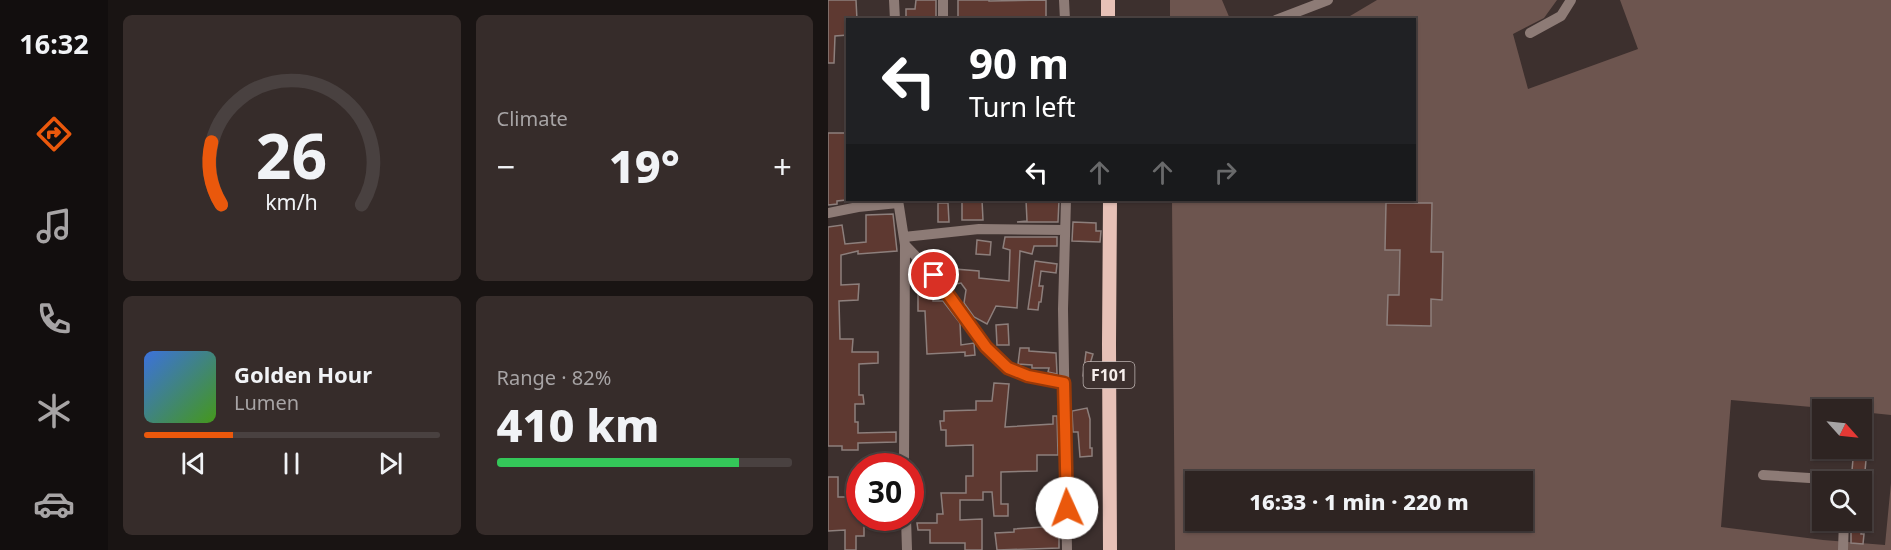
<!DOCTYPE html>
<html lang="en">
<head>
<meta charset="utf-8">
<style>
	body { margin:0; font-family:"Noto Sans",sans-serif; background:#362c2a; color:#f1f3f6; height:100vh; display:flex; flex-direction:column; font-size:22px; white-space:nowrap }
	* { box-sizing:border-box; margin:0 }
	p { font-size:20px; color:#a7a4a5 }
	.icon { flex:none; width:33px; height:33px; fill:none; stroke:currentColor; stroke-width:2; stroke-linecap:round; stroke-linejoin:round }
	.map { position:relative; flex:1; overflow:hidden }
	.sheet { display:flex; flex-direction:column; gap:15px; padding:15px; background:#191413; width:720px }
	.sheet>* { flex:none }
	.guide { position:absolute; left:18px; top:18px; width:570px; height:183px; border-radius:0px; box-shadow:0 2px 4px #0004,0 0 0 2px #494140; background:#202124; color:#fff; overflow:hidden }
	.needle { width:39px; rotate:117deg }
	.buttons { position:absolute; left:984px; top:399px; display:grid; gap:12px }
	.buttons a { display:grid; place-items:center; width:60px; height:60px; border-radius:0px; background:#2e2422; box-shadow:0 2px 4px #0004,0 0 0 2px #494140; font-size:30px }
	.speed { position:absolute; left:18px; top:453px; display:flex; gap:12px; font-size:30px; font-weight:700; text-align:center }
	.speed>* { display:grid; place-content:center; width:78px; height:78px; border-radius:50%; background:#2e2422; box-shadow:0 2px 4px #0004,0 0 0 2px #494140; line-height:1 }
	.speed .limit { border:9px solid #d22; background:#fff; color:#111 }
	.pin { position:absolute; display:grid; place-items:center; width:51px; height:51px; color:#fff; margin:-26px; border:3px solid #fff; border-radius:50%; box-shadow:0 2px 6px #0007 }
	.me { position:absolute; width:66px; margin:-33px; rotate:358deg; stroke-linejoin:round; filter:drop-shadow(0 0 4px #0008) }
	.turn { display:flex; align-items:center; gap:21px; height:126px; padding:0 24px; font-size:27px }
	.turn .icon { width:78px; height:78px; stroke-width:2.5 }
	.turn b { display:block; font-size:42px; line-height:51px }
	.lanes { display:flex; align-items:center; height:57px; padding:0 24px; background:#0003; justify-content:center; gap:30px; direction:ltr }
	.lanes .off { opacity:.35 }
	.big { font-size:45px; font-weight:800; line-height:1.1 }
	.sheet .card { flex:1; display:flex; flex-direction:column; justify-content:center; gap:9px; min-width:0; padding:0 21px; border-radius:9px; background:#362c2a }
	.sheet .dial { align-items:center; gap:0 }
	.dial svg { height:156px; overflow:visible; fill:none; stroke:#494140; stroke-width:7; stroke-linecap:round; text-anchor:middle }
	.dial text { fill:#f1f3f6; stroke:none }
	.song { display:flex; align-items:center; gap:18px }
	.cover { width:72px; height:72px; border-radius:9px; background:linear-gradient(135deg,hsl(220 70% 55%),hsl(100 70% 35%)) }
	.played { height:6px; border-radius:3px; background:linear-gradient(90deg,#ea580c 30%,#494140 30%) }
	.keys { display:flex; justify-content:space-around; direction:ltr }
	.heat { display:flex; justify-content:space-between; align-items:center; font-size:33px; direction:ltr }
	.charge { height:9px; border-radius:4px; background:linear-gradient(90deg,#34c759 82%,#494140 0) }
	.sheet .tiles { flex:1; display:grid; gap:15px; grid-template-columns:repeat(2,1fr) }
	.trip { position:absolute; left:357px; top:471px; width:348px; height:60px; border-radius:0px; background:#2e2422; box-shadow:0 2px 4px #0004,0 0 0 2px #494140; font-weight:800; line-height:60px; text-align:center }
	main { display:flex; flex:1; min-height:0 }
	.dock { display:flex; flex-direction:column; width:108px; justify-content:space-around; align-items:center; background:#120e0e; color:#a7a4a5 }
	.dock .icon { width:42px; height:42px }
	.dock .selected { color:#ea580c }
	.dock b { font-size:27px; color:#f1f3f6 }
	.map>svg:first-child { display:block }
	.green { fill:#6d554f; fill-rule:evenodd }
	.building { fill:#5e3931; stroke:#8d7f7c; stroke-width:1.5 }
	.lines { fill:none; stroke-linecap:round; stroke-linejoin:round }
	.minor { stroke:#8d7b76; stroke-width:10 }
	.major { stroke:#e7c1b7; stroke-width:14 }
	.route-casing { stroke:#983908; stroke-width:15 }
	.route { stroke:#ea580c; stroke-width:10 }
	.labels { text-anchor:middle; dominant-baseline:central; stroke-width:6; stroke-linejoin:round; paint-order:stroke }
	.shield { fill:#3d302e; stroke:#beb4b2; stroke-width:1.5 }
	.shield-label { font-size:16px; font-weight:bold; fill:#f5edeb }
</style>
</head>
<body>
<main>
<nav class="dock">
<b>16:32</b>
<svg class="icon selected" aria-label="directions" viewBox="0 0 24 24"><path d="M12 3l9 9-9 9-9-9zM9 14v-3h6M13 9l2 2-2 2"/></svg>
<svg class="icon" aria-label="music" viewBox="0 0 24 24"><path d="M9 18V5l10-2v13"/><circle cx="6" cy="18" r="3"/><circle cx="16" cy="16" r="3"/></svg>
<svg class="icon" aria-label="phone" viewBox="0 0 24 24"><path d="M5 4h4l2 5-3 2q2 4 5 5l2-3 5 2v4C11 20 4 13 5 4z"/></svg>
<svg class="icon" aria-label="climate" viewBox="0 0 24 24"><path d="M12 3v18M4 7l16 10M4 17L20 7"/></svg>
<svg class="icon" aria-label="car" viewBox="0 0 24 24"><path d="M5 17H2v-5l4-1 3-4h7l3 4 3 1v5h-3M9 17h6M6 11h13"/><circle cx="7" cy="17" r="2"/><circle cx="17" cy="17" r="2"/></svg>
</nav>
<section class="sheet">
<div class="tiles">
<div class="card dial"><svg viewBox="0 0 100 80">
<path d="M14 69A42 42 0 1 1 86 69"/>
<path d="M14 69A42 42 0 0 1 9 37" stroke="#ea580c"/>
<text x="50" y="56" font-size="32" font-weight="700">26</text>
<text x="50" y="72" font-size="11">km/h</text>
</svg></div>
<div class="card"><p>Climate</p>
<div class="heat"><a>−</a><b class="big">19°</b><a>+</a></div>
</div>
<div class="card">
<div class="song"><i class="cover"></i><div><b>Golden Hour</b><p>Lumen</p></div></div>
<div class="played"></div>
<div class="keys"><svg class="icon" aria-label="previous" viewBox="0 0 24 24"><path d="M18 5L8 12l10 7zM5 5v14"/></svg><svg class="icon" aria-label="pause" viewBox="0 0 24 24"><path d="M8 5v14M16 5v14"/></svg><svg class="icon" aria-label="next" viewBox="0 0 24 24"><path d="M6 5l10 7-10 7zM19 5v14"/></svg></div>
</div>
<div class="card"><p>Range · 82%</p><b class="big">410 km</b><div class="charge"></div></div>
</div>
</section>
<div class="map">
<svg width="1063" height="550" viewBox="0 0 1063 550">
	<rect width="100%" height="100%" fill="#3d302e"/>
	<!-- green -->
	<path class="green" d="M342 0H394L402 19H342Z
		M549 0H729L716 18 685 34 700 89 810 49 792 0H1063V415L1034 412V410L1006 409 903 400 893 527 995 540 1057 545 1063 483V550H347L344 200H586V20L517 19ZM368 482H694V520H368Z"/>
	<!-- building -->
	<path class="building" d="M0 0H28L29 20H20V35L7 36 6 63H0Z
		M88 0H108V20H78V9H87Z
		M130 0H161V1L218 0V20H130Z
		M0 133H20V191H17L18 200 9 201V204L0 205Z
		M134 200H154L155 220H134Z
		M198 200H231L230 222H189L199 221Z
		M110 203H120L121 222H110Z
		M558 203H604L603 252H615L614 300 603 299V326L559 325 560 295H571L572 250H557Z
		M65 214 69 251 30 254V251L13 255V285L31 284 30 300 11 301 12 339H25L24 352H50V363L31 364V395H35L36 404H27V422H30V433L68 432V442L30 443V450H14V446H0V227L14 225 17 244 38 242V215Z
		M245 222 268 223V231H273L272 242 244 241Z
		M177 237H229V246H206L204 254 192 251 189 308 168 306 159 324 146 317 136 303 138 290 133 283 122 285 121 282 120 268 127 267V269L151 271V278L181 281 182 250 175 248Z
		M149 240 163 242 162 255 148 254Z
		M207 261 229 264 228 273 213 271 211 286H215L213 302H211L210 310 200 309Z
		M90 277H98L100 280 105 287V301H115L132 323 133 345 146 343 147 355 137 356V352L99 354 97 311H90Z
		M180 324 181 345H169L168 325Z
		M192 348H201V351L228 353 229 374 220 372 221 368H204V365L190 364Z
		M258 352 265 354 262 364H265L264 378 255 376Z
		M166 383 181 384 177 427 225 424V416H229L230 455H209V471L173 472V504H180V516H166L164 492H155V500H132V520L154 519V550H137V543H102V530H90L89 523H109V514H115L113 493H138V476H145V445L118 446V430H113L112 421H116V411L148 410V401H164Z
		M259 408 262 419V448H264V456L252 457 250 432H245L244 411Z
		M1025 459 1038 460 1036 482H1023Z
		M0 477H10V497H30V519H36V536H28V550H17V530L0 531Z
		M224 493 225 512H212L211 500H217V494Z
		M1023 520H1034L1033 534H1036L1035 544 1023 543Z
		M231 526V548L169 550 167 533 186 532V529Z"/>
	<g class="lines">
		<!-- minor -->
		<path class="minor" d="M66 0 67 20
			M115 0V20
			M236 0 237 20
			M448 20 500 0
			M702 33 733 16 743 0
			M70 200 77 245 76 466
			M238 200 235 309 239 550
			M0 213 30 207 70 203
			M76 237 151 229 237 230
			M77 245 106 275 158 347 180 368 200 376 236 383
			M935 475 997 479 1007 482
			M78 518 79 550
			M1015 550 1016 520"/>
		<!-- major -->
		<path class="major" d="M280 0V20
			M282 550 281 344 282 200"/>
	</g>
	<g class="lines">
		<defs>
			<path id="route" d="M106 275 158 347 180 368 200 376 236 383 239 508"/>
		</defs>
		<!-- route casing -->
		<use href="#route" class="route-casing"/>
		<!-- route -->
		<use href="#route" class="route"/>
	</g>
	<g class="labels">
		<!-- shield labels -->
		<rect class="shield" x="255.5" y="362" width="51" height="26" rx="4.5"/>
		<g class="shield-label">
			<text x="281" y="375">F101</text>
		</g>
	</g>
</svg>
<div class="buttons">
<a><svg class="needle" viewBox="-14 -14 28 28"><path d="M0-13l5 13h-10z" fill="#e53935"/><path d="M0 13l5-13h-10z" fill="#a7a4a5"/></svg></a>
<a><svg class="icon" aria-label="search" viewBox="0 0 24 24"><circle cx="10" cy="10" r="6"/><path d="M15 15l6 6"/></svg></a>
</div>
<div class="speed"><div class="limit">30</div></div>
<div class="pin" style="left:106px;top:275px;background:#d93025"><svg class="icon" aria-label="arrive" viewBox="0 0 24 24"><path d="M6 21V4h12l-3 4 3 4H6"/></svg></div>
<svg class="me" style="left:239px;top:508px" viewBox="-20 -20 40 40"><circle r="19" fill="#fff"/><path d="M0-13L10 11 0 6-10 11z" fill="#ea580c"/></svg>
<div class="trip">16:33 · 1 min · 220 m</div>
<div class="guide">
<div class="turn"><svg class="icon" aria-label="left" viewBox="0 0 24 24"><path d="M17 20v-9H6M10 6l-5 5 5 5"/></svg><div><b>90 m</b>Turn left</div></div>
<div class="lanes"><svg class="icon" aria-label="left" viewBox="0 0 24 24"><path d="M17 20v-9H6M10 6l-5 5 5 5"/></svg><svg class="icon off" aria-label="ahead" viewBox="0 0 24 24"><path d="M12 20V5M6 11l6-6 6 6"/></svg><svg class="icon off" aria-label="ahead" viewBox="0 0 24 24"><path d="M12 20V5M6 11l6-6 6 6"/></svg><svg class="icon off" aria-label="right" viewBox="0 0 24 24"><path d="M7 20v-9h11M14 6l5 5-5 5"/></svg></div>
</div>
</div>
</main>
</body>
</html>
